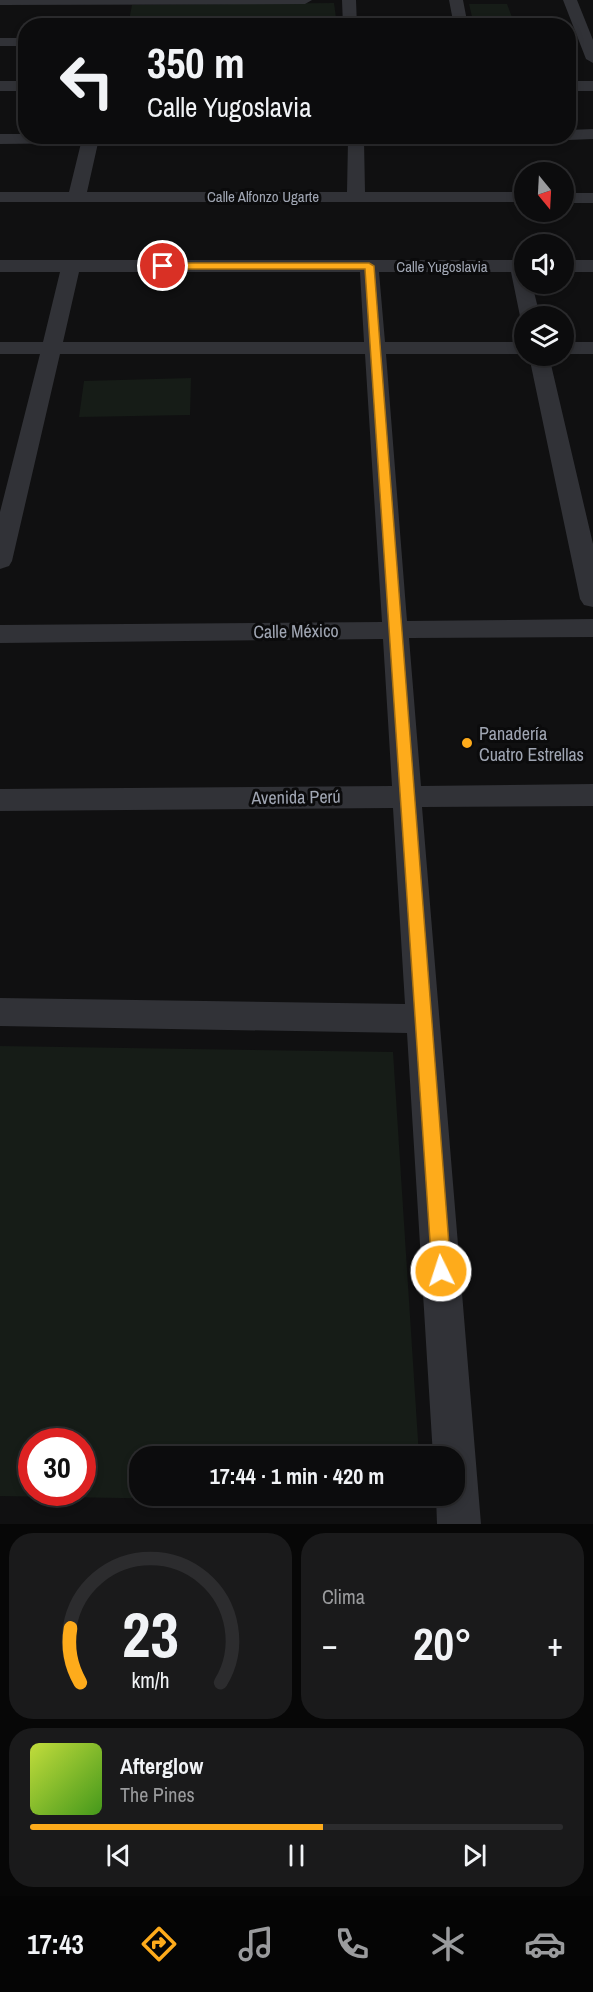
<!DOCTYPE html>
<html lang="es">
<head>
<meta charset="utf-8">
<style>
	body { margin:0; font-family:"Archivo Narrow",sans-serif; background:#1a1a1b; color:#f1f3f6; height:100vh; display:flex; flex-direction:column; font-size:22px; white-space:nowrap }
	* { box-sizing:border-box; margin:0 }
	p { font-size:20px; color:#9a9b9d }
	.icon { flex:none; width:33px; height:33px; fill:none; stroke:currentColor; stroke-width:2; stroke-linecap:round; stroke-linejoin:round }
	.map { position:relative; height:1524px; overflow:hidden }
	.details { display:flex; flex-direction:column; gap:9px; padding:9px; background:#070707; flex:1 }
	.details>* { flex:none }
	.banner { position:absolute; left:18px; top:18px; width:558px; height:126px; border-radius:24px; box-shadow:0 3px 9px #0003,0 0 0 2px #2c2c2e; background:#0c0c0d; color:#f1f3f6; overflow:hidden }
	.needle { width:39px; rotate:162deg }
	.controls { position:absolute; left:514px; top:162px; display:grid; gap:12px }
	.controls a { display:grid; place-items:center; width:60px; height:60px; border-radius:50%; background:#0c0c0d; box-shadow:0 3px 9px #0003,0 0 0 2px #2c2c2e; font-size:30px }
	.speed { position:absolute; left:18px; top:1428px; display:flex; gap:12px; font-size:30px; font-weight:700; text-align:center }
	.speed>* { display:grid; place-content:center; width:78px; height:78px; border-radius:50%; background:#0c0c0d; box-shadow:0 3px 9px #0003,0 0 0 2px #2c2c2e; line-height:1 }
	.speed .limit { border:9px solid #d22; background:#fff; color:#111 }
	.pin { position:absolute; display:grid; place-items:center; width:51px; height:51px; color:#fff; margin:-26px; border:3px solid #fff; border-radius:50%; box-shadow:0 2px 6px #0007 }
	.me { position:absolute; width:66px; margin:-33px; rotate:356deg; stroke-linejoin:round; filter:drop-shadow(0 0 4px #0008) }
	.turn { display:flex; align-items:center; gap:21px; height:126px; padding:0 30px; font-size:27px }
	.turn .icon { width:78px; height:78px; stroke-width:2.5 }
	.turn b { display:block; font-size:42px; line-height:51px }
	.big { font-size:45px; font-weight:700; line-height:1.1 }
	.details .widget { flex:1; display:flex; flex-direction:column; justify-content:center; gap:9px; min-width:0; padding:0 21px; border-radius:24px; background:#1a1a1b }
	.details .dial { align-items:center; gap:0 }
	.dial svg { height:156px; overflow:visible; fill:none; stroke:#2c2c2e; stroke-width:7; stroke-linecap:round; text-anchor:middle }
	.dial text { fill:#f1f3f6; stroke:none }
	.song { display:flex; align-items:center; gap:18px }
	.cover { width:72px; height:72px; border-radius:9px; background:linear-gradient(135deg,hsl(70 70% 55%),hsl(100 70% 35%)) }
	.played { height:6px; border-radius:3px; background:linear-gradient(90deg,#feab1b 55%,#2c2c2e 55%) }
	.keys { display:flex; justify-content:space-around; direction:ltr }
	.heat { display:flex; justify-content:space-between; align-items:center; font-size:33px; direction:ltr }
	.details .tiles { flex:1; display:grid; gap:9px; grid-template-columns:1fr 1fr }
	.widget:last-child { grid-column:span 2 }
	.trip { position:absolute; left:129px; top:1446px; width:336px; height:60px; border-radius:24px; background:#0c0c0d; box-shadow:0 3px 9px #0003,0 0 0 2px #2c2c2e; font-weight:700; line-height:60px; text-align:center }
	.menu { display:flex; height:96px; justify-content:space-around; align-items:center; background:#050505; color:#9a9b9d }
	.menu .icon { width:42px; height:42px }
	.menu .on { color:#feab1b }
	.menu b { font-size:27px; color:#f1f3f6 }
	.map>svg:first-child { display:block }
	.green { fill:#161c17; fill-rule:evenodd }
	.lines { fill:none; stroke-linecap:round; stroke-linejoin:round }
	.minor { fill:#313237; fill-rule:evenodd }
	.route { fill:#feab1b; stroke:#a56f12; stroke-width:1.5 }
	.poi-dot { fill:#feab1b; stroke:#0b0b0c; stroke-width:2 }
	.labels { text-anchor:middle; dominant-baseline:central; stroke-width:6; stroke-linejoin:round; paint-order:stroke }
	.far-street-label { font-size:15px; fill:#a0a6b3; stroke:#0b0b0c }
	.street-label { font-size:18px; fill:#a0a6b3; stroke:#0b0b0c }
	.poi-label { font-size:18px; fill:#a0a6b3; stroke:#0b0b0c; text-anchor:start }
</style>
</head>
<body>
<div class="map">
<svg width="593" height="1524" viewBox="0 0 593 1524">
	<rect width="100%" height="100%" fill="#101011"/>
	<!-- green -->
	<path class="green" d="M334 3 337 25 128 26 132 5Z
		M469 4H507L515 25H474Z
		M191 378 190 415 79 417 84 381Z
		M0 1046 393 1052 419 1456H140V1496H422V1503L0 1496ZM32 1442H82V1492H32Z"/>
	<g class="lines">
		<!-- minor -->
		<path class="minor" d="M0 0H312L305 4 0 5Z
			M342 0H356L357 26H343Z
			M449 0H463L468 26H454Z
			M563 0H577L593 40V63L586 59Z
			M0 38H26V46H0Z
			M0 81H26V91H0Z
			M568 81H593V91H568Z
			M593 129V139L568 140 561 136H568V130Z
			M0 134H26V136H442L434 141H364L365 192H525V202H0V192H69L81 143 0 144ZM348 141 347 192H87L98 143Z
			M564 193H593V203H564Z
			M0 260H525V284H532L540 316H525V321L520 316 511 272H379L385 342H525V354H386L407 621 593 619V637L409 638 421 786 593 784V806L422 807 481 1524H437L436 1496H454V1456H433L407 1033 0 1026V998L405 1004 393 808 0 811V789L392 786 383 639 0 643V625L382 622 365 354H60L12 561 9 566 0 569V512L40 354H0V342H43L60 272H0ZM79 272H360L364 342H63Z
			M564 260H593V272H564Z
			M564 342H593V354H564Z
			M529 356H549L593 544V607L584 605 580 599Z"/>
	</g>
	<!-- route -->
	<path class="route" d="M369 263 374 266 451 1271 448 1278 441 1280 435 1278 432 1271 365 269H163L158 266 163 263Z"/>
	<!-- markers -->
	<circle class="poi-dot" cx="467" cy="743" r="6"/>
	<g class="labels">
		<!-- far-street labels -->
		<g class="far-street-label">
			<text x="263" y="196">Calle Alfonzo Ugarte</text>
			<text x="442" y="266">Calle Yugoslavia</text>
		</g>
		<!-- street labels -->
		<g class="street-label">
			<text transform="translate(296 631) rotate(-1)">Calle México</text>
			<text transform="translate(296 797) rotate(-1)">Avenida Perú</text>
		</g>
		<!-- poi labels -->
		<g class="poi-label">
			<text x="479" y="733">Panadería<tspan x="479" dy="21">Cuatro Estrellas</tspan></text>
		</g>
	</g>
</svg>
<div class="controls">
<a><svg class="needle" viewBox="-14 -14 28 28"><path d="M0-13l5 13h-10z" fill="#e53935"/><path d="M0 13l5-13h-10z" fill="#9a9b9d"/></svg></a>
<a><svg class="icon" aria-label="sound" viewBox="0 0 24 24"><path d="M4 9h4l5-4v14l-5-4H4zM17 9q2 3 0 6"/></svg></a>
<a><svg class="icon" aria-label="layers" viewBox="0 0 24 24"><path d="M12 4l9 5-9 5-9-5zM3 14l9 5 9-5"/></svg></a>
</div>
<div class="speed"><div class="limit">30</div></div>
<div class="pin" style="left:163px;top:266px;background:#d93025"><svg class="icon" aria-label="arrive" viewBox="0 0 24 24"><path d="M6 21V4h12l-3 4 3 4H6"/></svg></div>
<svg class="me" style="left:441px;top:1271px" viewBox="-20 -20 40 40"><circle r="17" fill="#feab1b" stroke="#fff" stroke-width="3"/><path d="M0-11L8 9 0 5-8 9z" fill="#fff"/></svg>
<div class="trip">17:44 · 1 min · 420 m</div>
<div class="banner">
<div class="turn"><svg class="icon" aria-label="left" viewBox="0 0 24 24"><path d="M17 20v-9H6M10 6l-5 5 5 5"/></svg><div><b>350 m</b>Calle Yugoslavia</div></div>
</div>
</div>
<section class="details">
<div class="tiles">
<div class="widget dial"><svg viewBox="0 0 100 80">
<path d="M14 69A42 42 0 1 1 86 69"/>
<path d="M14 69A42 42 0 0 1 9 41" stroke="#feab1b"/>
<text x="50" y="56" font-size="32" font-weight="700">23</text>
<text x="50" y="72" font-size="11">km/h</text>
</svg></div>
<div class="widget"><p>Clima</p>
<div class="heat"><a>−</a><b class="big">20°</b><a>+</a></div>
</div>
<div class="widget">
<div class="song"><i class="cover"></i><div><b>Afterglow</b><p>The Pines</p></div></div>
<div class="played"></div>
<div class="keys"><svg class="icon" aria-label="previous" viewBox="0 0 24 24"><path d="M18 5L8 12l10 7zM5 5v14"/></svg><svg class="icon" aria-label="pause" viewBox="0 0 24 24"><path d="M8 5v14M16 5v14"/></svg><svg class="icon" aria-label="next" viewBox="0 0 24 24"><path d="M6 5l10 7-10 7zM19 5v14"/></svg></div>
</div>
</div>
</section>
<nav class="menu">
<b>17:43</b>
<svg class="icon on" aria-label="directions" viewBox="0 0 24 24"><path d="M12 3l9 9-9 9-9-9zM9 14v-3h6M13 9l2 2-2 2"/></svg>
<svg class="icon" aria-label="music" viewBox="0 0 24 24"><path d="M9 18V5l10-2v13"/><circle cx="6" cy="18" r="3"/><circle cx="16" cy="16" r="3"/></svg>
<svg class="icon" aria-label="phone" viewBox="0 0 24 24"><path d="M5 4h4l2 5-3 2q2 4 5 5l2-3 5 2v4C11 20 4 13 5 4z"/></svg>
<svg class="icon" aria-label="climate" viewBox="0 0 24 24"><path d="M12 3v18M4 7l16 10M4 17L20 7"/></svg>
<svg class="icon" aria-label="car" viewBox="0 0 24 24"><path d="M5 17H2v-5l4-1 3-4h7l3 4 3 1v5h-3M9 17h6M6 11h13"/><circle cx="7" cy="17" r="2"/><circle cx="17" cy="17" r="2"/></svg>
</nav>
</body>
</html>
